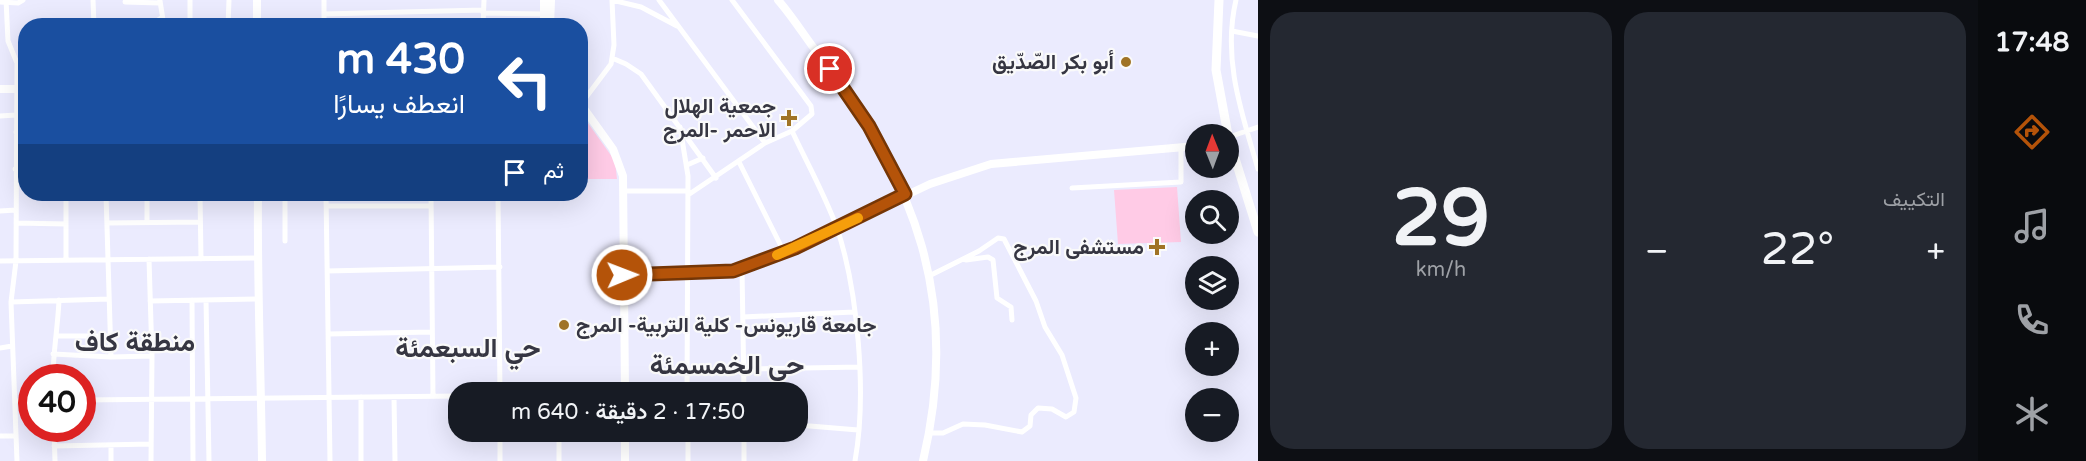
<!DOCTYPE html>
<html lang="ar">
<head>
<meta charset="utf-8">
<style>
	body { margin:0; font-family:"Varela Round",Vazirmatn,sans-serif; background:#242831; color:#f1f3f6; direction:rtl; height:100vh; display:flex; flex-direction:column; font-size:22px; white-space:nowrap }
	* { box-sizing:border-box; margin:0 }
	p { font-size:20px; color:#9ea1a6 }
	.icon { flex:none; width:33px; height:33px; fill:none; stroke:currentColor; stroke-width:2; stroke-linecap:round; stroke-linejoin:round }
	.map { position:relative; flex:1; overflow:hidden; direction:ltr }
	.details { display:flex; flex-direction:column; gap:12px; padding:12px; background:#0d0f14; width:720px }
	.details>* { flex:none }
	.guide { position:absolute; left:18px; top:18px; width:570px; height:183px; border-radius:24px; box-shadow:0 6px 24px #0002; direction:rtl; background:#1a4fa0; color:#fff; overflow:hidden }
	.needle { width:39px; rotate:359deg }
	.buttons { position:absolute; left:1185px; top:124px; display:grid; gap:12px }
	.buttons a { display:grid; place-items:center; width:54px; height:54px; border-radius:50%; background:#171b24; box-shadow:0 6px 24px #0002; font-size:30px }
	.speed { position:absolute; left:18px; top:364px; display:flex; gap:12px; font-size:30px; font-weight:700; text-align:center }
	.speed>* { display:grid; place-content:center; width:78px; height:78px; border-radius:50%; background:#171b24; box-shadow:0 6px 24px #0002; line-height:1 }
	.speed .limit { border:9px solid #d22; background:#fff; color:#111 }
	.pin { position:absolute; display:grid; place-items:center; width:51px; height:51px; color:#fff; margin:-26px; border:3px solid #fff; border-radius:50%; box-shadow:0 2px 6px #0007 }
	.me { position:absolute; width:66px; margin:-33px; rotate:89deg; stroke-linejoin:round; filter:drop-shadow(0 0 4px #0008) }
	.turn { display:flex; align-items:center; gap:21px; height:126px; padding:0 24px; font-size:27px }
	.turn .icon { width:78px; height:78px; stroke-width:2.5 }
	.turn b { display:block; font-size:42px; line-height:51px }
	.then { display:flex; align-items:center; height:57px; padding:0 24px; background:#0003; gap:12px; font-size:22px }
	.big { font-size:45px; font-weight:600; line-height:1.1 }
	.details .card { flex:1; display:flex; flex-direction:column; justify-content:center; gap:9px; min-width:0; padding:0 21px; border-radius:24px; background:#242831 }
	.details .dial { align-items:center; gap:0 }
	.dial b { font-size:78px; line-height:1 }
	.heat { display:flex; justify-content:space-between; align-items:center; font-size:33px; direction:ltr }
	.details .tiles { flex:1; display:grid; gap:12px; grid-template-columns:repeat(2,1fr) }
	.trip { position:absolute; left:448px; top:382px; width:360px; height:60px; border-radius:24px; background:#171b24; box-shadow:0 6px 24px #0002; font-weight:600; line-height:60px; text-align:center; direction:rtl }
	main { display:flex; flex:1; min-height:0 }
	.dock { display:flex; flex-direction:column; width:108px; justify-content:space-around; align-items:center; background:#090b0e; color:#9ea1a6 }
	.dock .icon { width:42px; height:42px }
	.dock .active { color:#b45309 }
	.dock b { font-size:27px; color:#f1f3f6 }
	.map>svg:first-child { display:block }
	.green { fill:#ffcbe6 }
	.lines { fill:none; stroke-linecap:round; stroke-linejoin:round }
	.street { stroke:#fff; stroke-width:5 }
	.secondary { stroke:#fff; stroke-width:8 }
	.primary { stroke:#fff; stroke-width:8 }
	.highway { stroke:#fff; stroke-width:9 }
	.route-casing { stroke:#753606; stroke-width:15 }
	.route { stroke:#b45309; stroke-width:10 }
	.slow { stroke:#f59e0b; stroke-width:10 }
	.poi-dot { fill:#a07325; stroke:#fafafa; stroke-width:2 }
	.labels { text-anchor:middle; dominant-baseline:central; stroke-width:4.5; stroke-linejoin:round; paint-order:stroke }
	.poi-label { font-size:21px; font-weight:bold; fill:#363642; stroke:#fafafa; text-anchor:end }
	.district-label { font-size:27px; font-weight:bold; fill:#363642; stroke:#fafafa }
</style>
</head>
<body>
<main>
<nav class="dock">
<b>17:48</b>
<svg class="icon active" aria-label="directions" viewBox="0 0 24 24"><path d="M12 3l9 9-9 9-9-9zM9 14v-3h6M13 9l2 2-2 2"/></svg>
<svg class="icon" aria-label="music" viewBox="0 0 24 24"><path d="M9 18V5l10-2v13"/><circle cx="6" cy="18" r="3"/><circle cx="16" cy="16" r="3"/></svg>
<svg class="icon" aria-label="phone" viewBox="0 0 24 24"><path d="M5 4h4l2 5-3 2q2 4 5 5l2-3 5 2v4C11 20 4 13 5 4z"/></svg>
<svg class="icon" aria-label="climate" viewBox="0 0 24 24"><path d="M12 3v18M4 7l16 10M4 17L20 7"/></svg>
</nav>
<section class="details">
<div class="tiles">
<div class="card"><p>التكييف</p>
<div class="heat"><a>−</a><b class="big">22°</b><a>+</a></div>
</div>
<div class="card dial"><b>29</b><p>km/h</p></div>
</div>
</section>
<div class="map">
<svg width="1258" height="461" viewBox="0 0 1258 461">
	<rect width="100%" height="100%" fill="#ebebfe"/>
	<!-- green -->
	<path class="green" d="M580 112 615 161 617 179H581Z
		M1177 187 1181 242 1118 244 1114 190Z"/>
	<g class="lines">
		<!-- street -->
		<path class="street" d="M6 0 8 41 17 63 16 261 11 302 17 461
			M93 0 94 26
			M324 0V26
			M612 0 641 7 677 26
			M659 0 765 143
			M1236 0C1222 59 1242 114 1258 169
			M160 1 164 26
			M0 2 18 3 23 0
			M125 2 160 3
			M483 13 543 14
			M324 14 483 10
			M149 26 161 18
			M190 26V0
			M228 26 229 0
			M483 26 484 0
			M1232 31 1258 36
			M612 58 626 64 641 74 716 178
			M581 104 611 64 614 45 612 0
			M0 116 16 115
			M680 127 688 176 687 393
			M792 131C807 163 825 195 837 228 858 291 867 395 855 461
			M16 132H26
			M1229 137 1258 127
			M739 162 784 252
			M687 165 703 158
			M15 169H26
			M1072 188 1181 182V149
			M623 191H688
			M66 194V260
			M106 194 111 357
			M147 194V222
			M200 194 201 259
			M326 194 330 461
			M431 194 433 396
			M498 194 500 393
			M688 195 765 143 792 131 812 114 811 106 732 0
			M327 206H431
			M0 211 16 210
			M16 223 66 224
			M107 223 200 222
			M285 241V194
			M149 259 152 356 151 461
			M966 260 988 257 993 260 997 298 1011 307 1012 320
			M0 261 258 258
			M742 269 744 393
			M327 271 500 267
			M192 300 193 461
			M206 300 209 461
			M150 301 258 299
			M11 302 109 299
			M743 317 854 312
			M328 334 432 332
			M58 336H110
			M0 348 12 346
			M53 354 111 357 152 356
			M744 369 860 367
			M53 378C53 352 58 326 59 300
			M361 397V461
			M394 397 395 461
			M82 400 459 396
			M15 401H32
			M798 425 858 430
			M54 429 55 461
			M500 432V461
			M559 432V461
			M688 432V461
			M929 433H943L963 424 985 425 1022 432 1030 426 1031 415 1038 408 1052 409 1066 417 1074 412 1076 398 1062 355 1045 327 1036 301 1004 239 998 238 979 251 929 276
			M0 436H16
			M111 445V461
			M54 446 151 444
			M744 461V432"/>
		<!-- secondary -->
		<path class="secondary" d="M0 89H26
			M580 103 613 149 623 176 625 393
			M622 275 719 272 742 269 795 248 930 184 991 164 1196 146
			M625 432V461"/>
		<!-- primary -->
		<path class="primary" d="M257 0V26
			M544 0V26
			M778 0C793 17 805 37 819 55 916 181 961 302 923 461
			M550 26 551 0
			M258 194C257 283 261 372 262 461"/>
		<!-- highway -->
		<path class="highway" d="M1219 0 1216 70 1228 135
			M1228 136 1258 232"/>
	</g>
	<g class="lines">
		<defs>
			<path id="route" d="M622 275 733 271 795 248 905 194 869 126 830 69"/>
		</defs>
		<!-- route casing -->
		<use href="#route" class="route-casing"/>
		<!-- route -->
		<use href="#route" class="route"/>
		<!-- slow -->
		<path class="slow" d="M777 255 858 218"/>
	</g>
	<!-- markers -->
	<g class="poi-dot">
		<circle cx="1126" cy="62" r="6"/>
		<path d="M786 109h6v6h6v6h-6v6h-6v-6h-6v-6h6z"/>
		<path d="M1154 238h6v6h6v6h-6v6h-6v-6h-6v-6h6z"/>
		<circle cx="564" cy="325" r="6"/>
	</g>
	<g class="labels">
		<!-- poi labels -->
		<g class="poi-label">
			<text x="1114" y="62">أبو بكر الصّدّيق</text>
			<text x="776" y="106">جمعية الهلال<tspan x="776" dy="24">الاحمر -المرج</tspan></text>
			<text x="1144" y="247">مستشفى المرج</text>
			<text x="576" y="325" text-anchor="start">جامعة قاريونس- كلية التربية- المرج</text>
		</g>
		<!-- district labels -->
		<g class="district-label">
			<text x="135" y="342">منطقة كاف</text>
			<text x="468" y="348">حي السبعمئة</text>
			<text x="727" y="365">حي الخمسمئة</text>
		</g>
	</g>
</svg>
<div class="buttons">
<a><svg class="needle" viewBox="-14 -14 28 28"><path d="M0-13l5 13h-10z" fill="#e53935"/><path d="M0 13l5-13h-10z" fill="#9ea1a6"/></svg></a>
<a><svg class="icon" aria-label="search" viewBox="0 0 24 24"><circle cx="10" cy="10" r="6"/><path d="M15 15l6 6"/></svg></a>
<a><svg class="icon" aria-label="layers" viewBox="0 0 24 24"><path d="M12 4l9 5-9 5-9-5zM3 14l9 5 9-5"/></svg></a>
<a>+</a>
<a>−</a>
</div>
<div class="speed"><div class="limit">40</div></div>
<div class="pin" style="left:830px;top:69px;background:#d93025"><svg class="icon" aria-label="arrive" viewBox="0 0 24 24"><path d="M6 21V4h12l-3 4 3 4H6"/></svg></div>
<svg class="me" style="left:622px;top:275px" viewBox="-20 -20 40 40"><circle r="17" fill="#b45309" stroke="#fff" stroke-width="3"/><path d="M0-11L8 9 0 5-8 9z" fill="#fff"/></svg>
<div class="trip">17:50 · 2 دقيقة · 640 m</div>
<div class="guide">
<div class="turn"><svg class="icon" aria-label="left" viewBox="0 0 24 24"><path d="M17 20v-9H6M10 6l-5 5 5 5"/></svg><div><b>430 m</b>انعطف يسارًا</div></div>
<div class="then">ثم<svg class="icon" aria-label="arrive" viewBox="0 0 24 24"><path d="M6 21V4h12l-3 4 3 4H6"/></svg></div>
</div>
</div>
</main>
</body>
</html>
